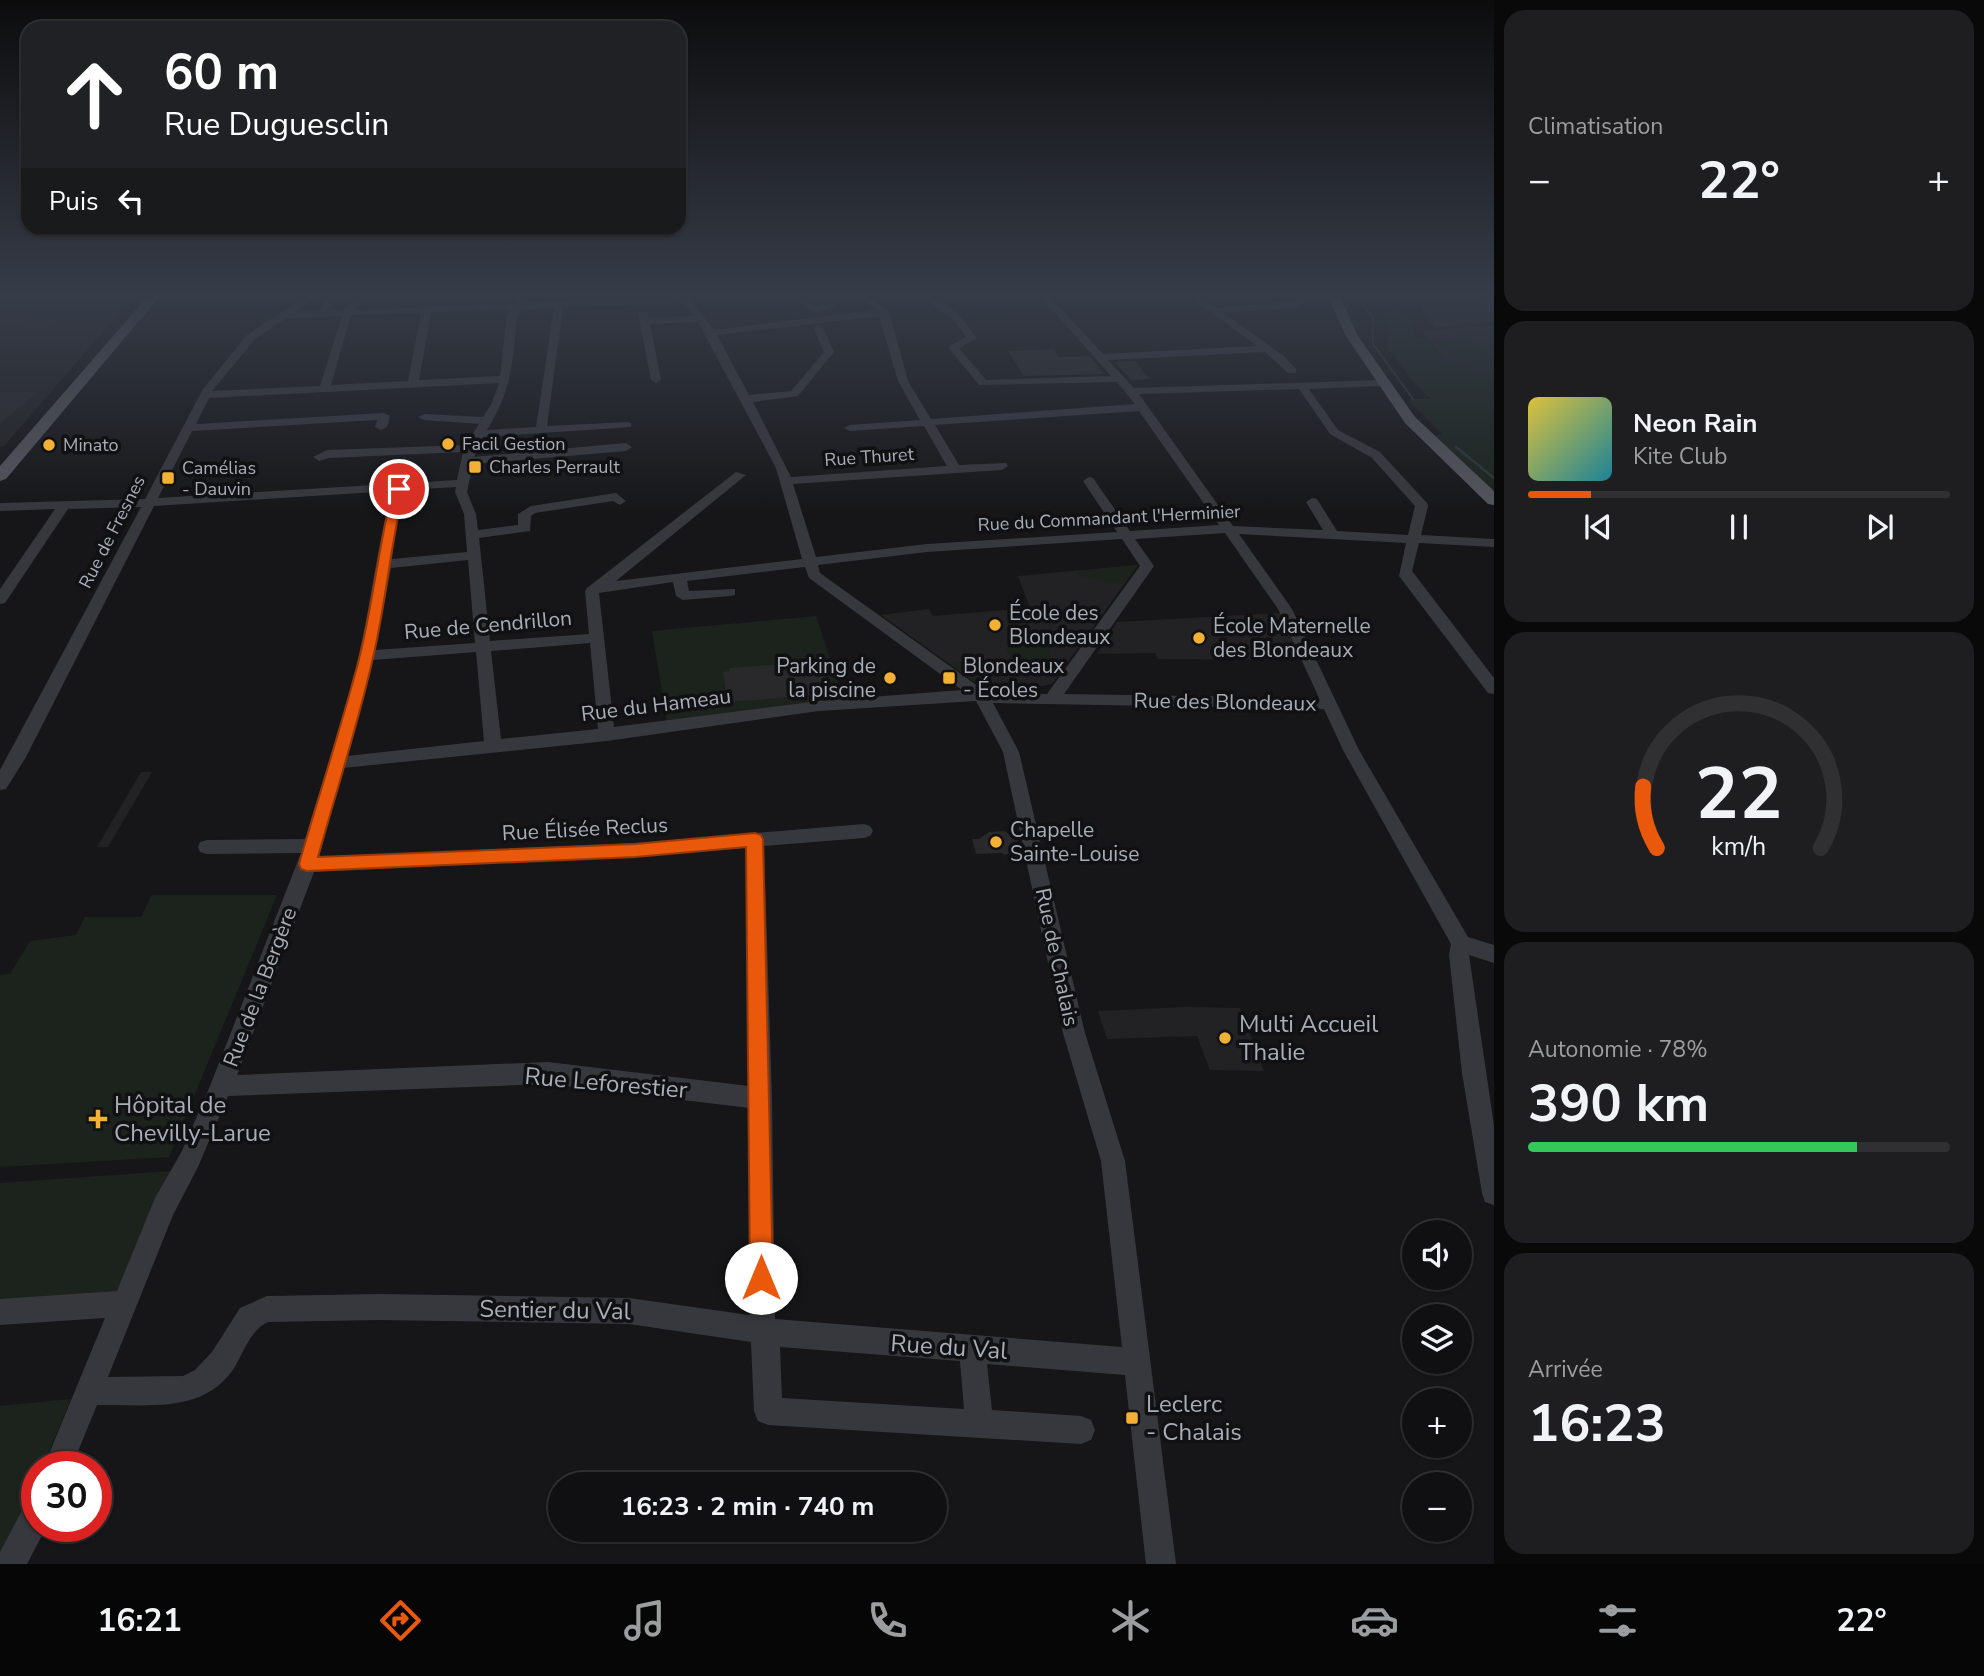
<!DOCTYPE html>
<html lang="fr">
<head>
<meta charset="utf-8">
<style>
	body { margin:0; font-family:"Nunito Sans",sans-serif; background:#1e1e20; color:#f1f3f6; height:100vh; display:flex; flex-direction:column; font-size:26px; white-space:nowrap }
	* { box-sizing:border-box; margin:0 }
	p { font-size:23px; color:#9c9d9f }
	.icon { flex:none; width:38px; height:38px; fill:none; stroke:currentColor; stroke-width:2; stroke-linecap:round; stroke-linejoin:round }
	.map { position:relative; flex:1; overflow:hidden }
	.drawer { display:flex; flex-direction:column; gap:10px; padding:10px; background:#09090a; width:490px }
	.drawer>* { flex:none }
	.hud { position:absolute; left:21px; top:21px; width:665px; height:214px; border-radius:21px; box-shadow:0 2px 5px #0004,0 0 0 2px #303032; background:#202124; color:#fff; overflow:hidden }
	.fabs { position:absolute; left:1402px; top:1220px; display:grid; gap:14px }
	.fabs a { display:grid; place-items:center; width:70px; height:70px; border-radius:50%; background:#101012; box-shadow:0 2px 5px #0004,0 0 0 2px #303032; font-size:35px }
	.speed { position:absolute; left:21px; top:1451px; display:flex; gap:14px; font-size:35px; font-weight:700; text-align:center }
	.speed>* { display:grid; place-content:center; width:91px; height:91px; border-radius:50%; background:#101012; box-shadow:0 2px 5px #0004,0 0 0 2px #303032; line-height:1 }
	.speed .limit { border:10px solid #d22; background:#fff; color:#111 }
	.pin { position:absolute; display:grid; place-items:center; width:60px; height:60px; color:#fff; margin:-30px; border:4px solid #fff; border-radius:50%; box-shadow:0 2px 7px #0007 }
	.me { position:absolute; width:77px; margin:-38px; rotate:0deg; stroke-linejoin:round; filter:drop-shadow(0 0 5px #0008) }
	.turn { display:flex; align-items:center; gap:24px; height:147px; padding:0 28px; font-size:32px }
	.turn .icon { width:91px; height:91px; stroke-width:2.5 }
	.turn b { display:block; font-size:49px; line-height:60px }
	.then { display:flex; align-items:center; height:66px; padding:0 28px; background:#0003; gap:14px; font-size:26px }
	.big { font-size:52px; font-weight:700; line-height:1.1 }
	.drawer .tile { flex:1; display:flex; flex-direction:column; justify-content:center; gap:10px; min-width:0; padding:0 24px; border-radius:21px; background:#1e1e20 }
	.drawer .dial { align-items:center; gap:0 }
	.dial svg { height:182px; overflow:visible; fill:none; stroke:#303032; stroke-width:7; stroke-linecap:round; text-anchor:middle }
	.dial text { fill:#f1f3f6; stroke:none }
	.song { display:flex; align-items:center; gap:21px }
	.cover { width:84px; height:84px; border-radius:10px; background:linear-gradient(135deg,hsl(50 70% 55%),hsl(190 70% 35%)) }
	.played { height:7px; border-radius:4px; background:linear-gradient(90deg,#ea580c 15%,#303032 15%) }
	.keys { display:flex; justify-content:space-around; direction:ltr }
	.heat { display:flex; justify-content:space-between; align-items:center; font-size:38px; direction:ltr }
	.charge { height:10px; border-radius:5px; background:linear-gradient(90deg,#34c759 78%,#303032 0) }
	.trip { position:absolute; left:548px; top:1472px; width:399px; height:70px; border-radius:35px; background:#101012; box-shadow:0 2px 5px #0004,0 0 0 2px #303032; font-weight:700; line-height:70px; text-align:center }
	.tab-bar { display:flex; height:112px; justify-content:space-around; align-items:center; background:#060607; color:#9c9d9f }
	.tab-bar .icon { width:49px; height:49px }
	.tab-bar .on { color:#ea580c }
	.tab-bar b { font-size:32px; color:#f1f3f6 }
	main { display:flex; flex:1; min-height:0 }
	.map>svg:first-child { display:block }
	.built { fill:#222225 }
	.green { fill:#1c231d }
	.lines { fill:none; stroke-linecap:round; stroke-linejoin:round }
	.stream-far1 { stroke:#2c353c; stroke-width:2 }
	.stream { stroke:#2c353c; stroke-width:2.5 }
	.building { fill:#29292c }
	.minor { fill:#37383d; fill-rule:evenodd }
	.major { fill:#53555c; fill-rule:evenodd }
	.route { fill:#ea580c; stroke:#983908; stroke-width:2 }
	.poi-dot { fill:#f2b134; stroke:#111113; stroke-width:2.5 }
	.labels { text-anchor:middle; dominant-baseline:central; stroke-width:7; stroke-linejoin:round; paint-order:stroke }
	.far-poi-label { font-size:18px; fill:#a8adb8; stroke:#111113; text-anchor:start }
	.far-street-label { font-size:18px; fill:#a8adb8; stroke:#111113 }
	.poi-label { font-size:21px; fill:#a8adb8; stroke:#111113; text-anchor:start }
	.street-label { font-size:21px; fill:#a8adb8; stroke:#111113 }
	.near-poi-label { font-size:24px; fill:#a8adb8; stroke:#111113; text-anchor:start }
	.near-street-label { font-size:24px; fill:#a8adb8; stroke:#111113 }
</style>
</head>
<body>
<main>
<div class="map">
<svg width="1494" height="1564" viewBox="0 0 1494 1564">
	<rect width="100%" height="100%" fill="#161618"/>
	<!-- built -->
	<path class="built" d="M0 296H134L4 446 0 447Z
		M1494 325V383L1467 366 1447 364 1422 331Z
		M1138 565 1052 684 1042 686 983 688 881 615 929 609 933 616 1030 608 1018 576Z
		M1280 613 1301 660 1158 659 1155 653 1097 654 1117 622Z
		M141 772H152L108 847H97Z
		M1187 1007 1240 1008 1264 1071 1210 1070 1197 1036 1107 1039 1098 1011Z"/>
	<!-- green -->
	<path class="green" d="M1368 296H1390L1409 317 1415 337 1427 339 1447 364 1467 366 1494 383V492L1433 435 1442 434 1411 403 1409 399H1431L1411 380 1387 346 1388 325 1384 315Z
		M1463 339 1476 347 1488 349 1483 350 1494 357V381L1442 349 1437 342Z
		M1138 565 1124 584 1078 576 1079 571Z
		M816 616 843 698 667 722 652 631Z
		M1020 646 1052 649C1045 671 1017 667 1006 650L1007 647Z
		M969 660 984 664 994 688H983L950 665Z
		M152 895H277L169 1157 0 1167V975L10 974 30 941 76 935 85 917H141Z
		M172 1171 123 1287 114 1292 0 1304V1183Z
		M71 1399 43 1466H37V1482L2 1564H0V1406Z"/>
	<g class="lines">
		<!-- stream-far1 -->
		<path class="stream-far1" d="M1356 296 1373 318V344L1413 399"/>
		<!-- stream -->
		<path class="stream" d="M1456 447 1494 478"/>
	</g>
	<!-- building -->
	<path class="building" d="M1434 296H1481L1494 303V321L1436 327 1425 318 1417 297Z
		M0 313 65 314 46 328 0 327Z
		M1054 349 1059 357 1089 356 1105 374 1024 376 1008 351Z
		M1135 361 1149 379 1132 380 1114 362Z
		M0 392H38L0 423Z
		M814 662 815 665H823L830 694 727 702 723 672 729 671V668Z
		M1004 831 1019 840 1011 852 1005 855 1001 853 976 854 972 839H979L989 832Z"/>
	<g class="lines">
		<!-- minor -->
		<path class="minor" d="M306 296H317L295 312 319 311 329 296H338L329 310H345L355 296H364L355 310 516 304 519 296H527L526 303 688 296 714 330 876 310 858 296H868L889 312 908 381 931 419 1135 404 1117 382 979 385 948 347 966 337 953 319 921 296C945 296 964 320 977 338L959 348 986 380 1111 376 1040 296H1049L1103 354 1257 346 1189 296H1198L1216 308 1297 301 1294 296H1302L1307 302 1299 307 1223 313 1284 356 1296 369V373H1288L1265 352 1108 360 1134 388 1383 380 1388 383 1383 386 1309 389 1338 430 1380 452 1427 503 1428 506 1421 535 1494 539V547L1419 543 1412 571 1494 678V694L1488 693 1399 576 1406 543 1239 534 1292 609 1359 750 1468 937 1494 945V963L1469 955 1494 1126V1205L1485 1202 1482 1193 1462 1073 1449 955 1451 944 1343 750 1324 709 993 703 1019 752 1085 1033 1125 1161 1176 1564H1146L1125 1375 987 1364 992 1410 1081 1416 1091 1420 1095 1430 1091 1440 1081 1444 768 1425 758 1421 754 1411 751 1342 629 1324 379 1320 268 1322C252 1329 244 1350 236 1365 206 1415 148 1404 97 1405L72 1466H44L105 1318 0 1325V1299L117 1291 155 1198 182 1151 210 1086 301 853 207 854 200 852 198 847 200 842 207 840 305 839C323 779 344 719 358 659 371 603 377 546 392 491L154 506 26 757 6 789 0 790V770L141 507 68 509 5 603 0 604V589L55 509 0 511V503L145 499 203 389 247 335ZM684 303 694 316 649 318 646 311 638 313 651 380 656 383 661 380 650 324 698 322 776 468 802 559 616 581 746 475 736 472 587 588 585 591 589 634 490 641 479 538 530 531 531 516 535 513 613 501 620 505 626 501 616 493 531 506 518 514V525L478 530 476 514 467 492 473 464 626 451 632 447 626 443 474 457 483 437 631 427V423L627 422 547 426 563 307ZM554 308 536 427 487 430C513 387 512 364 517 315L522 309ZM512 309 507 315 500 376 419 380 431 312ZM421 313 408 381 331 385 351 315ZM342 316 320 386 212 391 255 339 286 318ZM879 316 898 381 920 420 850 425 844 428 850 431 924 426 947 466 791 477 753 402 798 396 834 352 823 328 818 325 813 328 824 352 791 391 749 395 717 335ZM499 383 492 403 483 417 424 414 418 417 424 420 479 424 466 445 327 450 313 457 319 461 329 458 463 452 457 480 158 498 192 431 377 420 375 427 381 430 387 427 390 416 384 413 196 424 209 398ZM1299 389 1330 434 1372 458 1415 506 1408 535 1337 531 1317 499 1312 498 1306 502 1323 530 1233 526 1139 394ZM1139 411 1219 525 1130 531 1093 478 1089 477 1083 481 1117 532 927 544 816 557 793 484 1002 470 1008 466 1006 463 959 465 935 425ZM456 487 455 492 464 514 467 552 392 559 395 530 405 490ZM1225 533 1278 609 1319 698 1064 694 1154 566 1135 539ZM1122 539 1140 566 1047 694 986 692 820 573 818 565 927 552ZM468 560 475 643 375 650 391 568ZM805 567 809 578 962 690 819 701 614 727 599 593 673 582 676 596 683 600 730 596 735 595V589L689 591 687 581ZM590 643 598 729 501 739 491 651ZM476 652 484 741 347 756 373 660ZM976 701 1003 752 1063 1033 1101 1161 1122 1347 775 1319 772 1098 764 846 864 838 870 836 873 831 870 826 864 824 635 843 319 857 343 768 607 741 819 711ZM746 848 749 1086 548 1062 237 1075 314 872 635 857ZM548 1084 750 1108 749 1315 629 1298 379 1294 267 1296 240 1308 212 1352 195 1370 183 1376 108 1377 173 1215 198 1167 228 1096ZM780 1347 960 1361 964 1409 782 1398Z
			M788 296C801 295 805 304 816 306 825 307 831 301 840 306L814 312Z
			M1103 296H1114L1117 298 1112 301Z
			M37 1499V1526H47L27 1564H0V1552L26 1503Z"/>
		<!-- major -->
		<path class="major" d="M148 296H160L6 479 0 481V466Z
			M1328 296H1340L1358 336 1415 417 1494 491V505L1488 504 1405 423 1346 336Z"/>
	</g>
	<!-- sky -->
	<linearGradient id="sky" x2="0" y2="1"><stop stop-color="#0c0c0d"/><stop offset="0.57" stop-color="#363c48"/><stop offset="1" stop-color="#363c48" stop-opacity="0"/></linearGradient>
	<rect width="1494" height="515" fill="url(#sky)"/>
	<!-- route -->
	<path class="route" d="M399 486 404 489C390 546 386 605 372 662 357 728 336 792 318 857L635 844 755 833 761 835 763 839 773 1278 770 1286 761 1289 753 1286 750 1278 746 847 635 857 307 871 301 869 299 864C318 798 340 731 358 663 373 606 378 547 393 489Z"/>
	<!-- markers -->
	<g class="poi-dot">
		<circle cx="448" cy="444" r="7"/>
		<circle cx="49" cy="445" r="7"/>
		<rect x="468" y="460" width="14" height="14" rx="3.5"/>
		<rect x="161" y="471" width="14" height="14" rx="3.5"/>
		<circle cx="995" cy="625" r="7"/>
		<circle cx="1199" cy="638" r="7"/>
		<circle cx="890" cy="678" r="7"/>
		<rect x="942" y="671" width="14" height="14" rx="3.5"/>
		<circle cx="996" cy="842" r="7"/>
		<circle cx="1225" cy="1038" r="7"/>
		<path d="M94.5 1108.5h7v7h7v7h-7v7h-7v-7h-7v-7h7z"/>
		<rect x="1125" y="1411" width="14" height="14" rx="3.5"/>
	</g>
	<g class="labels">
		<!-- far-poi labels -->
		<g class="far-poi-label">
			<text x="462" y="444">Facil Gestion</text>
			<text x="63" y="445">Minato</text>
			<text x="489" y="467">Charles Perrault</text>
			<text x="182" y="468">Camélias<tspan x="182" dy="21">- Dauvin</tspan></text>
		</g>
		<!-- far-street labels -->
		<g class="far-street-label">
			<text transform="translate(869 457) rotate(-4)">Rue Thuret</text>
			<text transform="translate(1109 518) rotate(-3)">Rue du Commandant l'Herminier</text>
			<text transform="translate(112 532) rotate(-63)">Rue de Fresnes</text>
		</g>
		<!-- poi labels -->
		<g class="poi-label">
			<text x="1009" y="613">École des<tspan x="1009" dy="24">Blondeaux</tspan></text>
			<text x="1213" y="626">École Maternelle<tspan x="1213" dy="24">des Blondeaux</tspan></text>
			<text x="876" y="666" text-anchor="end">Parking de<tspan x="876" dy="24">la piscine</tspan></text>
			<text x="963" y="666">Blondeaux<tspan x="963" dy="24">- Écoles</tspan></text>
			<text x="1010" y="830">Chapelle<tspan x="1010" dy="24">Sainte-Louise</tspan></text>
		</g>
		<!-- street labels -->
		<g class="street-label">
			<text transform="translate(488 625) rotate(-5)">Rue de Cendrillon</text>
			<text transform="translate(1225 702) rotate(1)">Rue des Blondeaux</text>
			<text transform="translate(656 705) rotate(-7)">Rue du Hameau</text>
			<text transform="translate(585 829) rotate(-3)">Rue Élisée Reclus</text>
			<text transform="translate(1057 957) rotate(78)">Rue de Chalais</text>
			<text transform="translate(260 987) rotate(-69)">Rue de la Bergère</text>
		</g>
		<!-- near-poi labels -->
		<g class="near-poi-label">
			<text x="1239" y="1024">Multi Accueil<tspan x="1239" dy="28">Thalie</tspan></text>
			<text x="114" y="1105">Hôpital de<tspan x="114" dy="28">Chevilly-Larue</tspan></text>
			<text x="1146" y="1404">Leclerc<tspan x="1146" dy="28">- Chalais</tspan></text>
		</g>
		<!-- near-street labels -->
		<g class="near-street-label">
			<text transform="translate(606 1083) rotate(5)">Rue Leforestier</text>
			<text transform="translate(555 1310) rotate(1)">Sentier du Val</text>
			<text transform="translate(949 1347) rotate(4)">Rue du Val</text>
		</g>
	</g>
</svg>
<div class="fabs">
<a><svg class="icon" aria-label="sound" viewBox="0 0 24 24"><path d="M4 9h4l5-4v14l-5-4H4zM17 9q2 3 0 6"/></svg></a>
<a><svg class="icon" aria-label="layers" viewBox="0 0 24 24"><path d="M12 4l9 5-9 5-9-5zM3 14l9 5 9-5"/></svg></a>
<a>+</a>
<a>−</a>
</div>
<div class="speed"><div class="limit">30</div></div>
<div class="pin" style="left:399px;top:489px;background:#d93025"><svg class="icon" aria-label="arrive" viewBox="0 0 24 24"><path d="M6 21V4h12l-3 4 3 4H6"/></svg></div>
<svg class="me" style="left:761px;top:1278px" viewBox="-20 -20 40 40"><circle r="19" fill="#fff"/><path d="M0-13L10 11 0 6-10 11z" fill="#ea580c"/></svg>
<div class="trip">16:23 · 2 min · 740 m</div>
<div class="hud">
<div class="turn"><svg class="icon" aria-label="ahead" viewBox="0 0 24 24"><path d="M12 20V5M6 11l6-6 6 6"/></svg><div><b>60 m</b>Rue Duguesclin</div></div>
<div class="then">Puis<svg class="icon" aria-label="left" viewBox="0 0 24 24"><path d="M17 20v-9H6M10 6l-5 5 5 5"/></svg></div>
</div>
</div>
<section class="drawer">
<div class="tile"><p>Climatisation</p>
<div class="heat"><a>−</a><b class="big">22°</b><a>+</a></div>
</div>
<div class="tile">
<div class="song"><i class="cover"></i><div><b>Neon Rain</b><p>Kite Club</p></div></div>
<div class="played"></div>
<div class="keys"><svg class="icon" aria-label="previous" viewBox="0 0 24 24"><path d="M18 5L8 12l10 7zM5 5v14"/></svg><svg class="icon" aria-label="pause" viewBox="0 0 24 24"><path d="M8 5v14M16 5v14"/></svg><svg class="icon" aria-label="next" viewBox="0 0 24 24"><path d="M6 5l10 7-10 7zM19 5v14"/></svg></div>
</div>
<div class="tile dial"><svg viewBox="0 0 100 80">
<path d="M14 69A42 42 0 1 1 86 69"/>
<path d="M14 69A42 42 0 0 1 8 42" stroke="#ea580c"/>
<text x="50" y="56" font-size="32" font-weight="700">22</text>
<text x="50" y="72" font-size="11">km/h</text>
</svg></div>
<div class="tile"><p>Autonomie · 78%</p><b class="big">390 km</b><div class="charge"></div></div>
<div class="tile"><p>Arrivée</p><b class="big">16:23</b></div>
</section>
</main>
<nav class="tab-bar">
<b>16:21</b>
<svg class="icon on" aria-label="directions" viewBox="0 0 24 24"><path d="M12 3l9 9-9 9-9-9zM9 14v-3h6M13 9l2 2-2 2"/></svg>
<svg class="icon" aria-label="music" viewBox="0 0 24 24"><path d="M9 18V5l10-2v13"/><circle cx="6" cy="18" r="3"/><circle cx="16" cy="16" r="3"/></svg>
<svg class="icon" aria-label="phone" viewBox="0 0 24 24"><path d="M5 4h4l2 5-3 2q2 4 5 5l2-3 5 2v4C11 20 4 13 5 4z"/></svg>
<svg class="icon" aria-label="climate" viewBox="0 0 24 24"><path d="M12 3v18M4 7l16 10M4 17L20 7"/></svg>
<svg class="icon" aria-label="car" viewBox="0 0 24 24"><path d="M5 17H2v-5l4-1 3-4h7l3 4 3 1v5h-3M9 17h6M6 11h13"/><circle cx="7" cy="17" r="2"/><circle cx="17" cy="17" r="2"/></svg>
<svg class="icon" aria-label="filters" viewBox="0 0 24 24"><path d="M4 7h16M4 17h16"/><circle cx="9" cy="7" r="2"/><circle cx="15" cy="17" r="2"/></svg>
<b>22°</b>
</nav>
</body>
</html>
